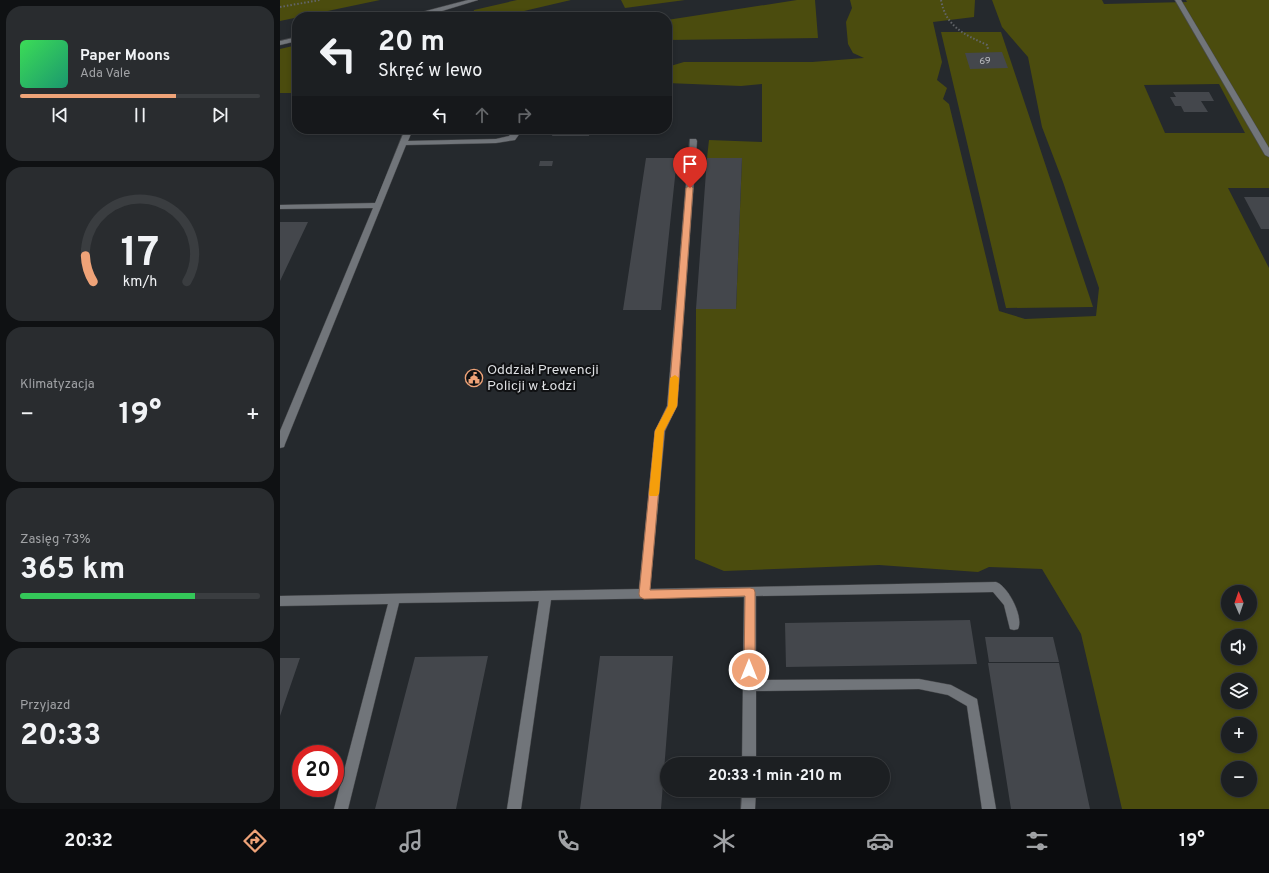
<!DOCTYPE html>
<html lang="pl">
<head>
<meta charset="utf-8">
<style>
	body { margin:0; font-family:Overpass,sans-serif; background:#292c2f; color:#f1f3f6; height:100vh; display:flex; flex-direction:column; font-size:15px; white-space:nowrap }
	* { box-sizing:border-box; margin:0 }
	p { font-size:13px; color:#a0a2a5 }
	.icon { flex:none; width:22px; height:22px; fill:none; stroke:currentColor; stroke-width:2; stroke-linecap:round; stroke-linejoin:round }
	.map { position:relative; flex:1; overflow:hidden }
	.drawer { display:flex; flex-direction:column; gap:6px; padding:6px; background:#0f1113; width:280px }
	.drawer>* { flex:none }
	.top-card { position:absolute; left:12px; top:12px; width:380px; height:122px; border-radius:16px; box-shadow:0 2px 6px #0003,0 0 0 1px #3a3d40; background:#1c1f22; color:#f1f3f6; overflow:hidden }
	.needle { width:26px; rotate:358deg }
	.buttons { position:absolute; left:941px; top:585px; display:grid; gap:8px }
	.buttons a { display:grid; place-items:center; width:36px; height:36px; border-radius:50%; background:#1c1f22; box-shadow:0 2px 6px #0003,0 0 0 1px #3a3d40; font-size:20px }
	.speed { position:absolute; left:12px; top:745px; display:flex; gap:8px; font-size:20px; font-weight:700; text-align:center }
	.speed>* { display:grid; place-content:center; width:52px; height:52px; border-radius:50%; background:#1c1f22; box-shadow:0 2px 6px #0003,0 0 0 1px #3a3d40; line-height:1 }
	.speed .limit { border:6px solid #d22; background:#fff; color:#111 }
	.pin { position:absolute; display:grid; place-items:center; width:34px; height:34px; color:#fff; margin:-41px -17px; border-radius:50% 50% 50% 0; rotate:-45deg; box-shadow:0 0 4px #0007 }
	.pin .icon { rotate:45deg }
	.me { position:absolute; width:44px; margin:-22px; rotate:0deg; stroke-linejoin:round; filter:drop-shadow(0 0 3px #0008) }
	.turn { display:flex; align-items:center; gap:14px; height:84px; padding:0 20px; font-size:18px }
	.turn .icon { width:52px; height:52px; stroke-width:2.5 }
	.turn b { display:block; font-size:28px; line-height:34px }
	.lanes { display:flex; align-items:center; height:38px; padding:0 20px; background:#0003; justify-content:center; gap:20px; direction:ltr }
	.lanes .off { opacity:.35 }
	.big { font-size:30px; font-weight:700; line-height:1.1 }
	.drawer .card { flex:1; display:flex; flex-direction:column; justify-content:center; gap:6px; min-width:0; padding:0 14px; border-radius:16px; background:#292c2f }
	.drawer .dial { align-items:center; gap:0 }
	.dial svg { height:104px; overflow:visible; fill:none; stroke:#3a3d40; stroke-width:7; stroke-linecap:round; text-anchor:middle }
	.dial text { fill:#f1f3f6; stroke:none }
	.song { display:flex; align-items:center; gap:12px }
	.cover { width:48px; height:48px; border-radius:6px; background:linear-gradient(135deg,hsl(130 70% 55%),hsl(160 70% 35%)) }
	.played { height:4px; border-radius:2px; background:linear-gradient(90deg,#efa378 65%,#3a3d40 65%) }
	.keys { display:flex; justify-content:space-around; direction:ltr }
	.heat { display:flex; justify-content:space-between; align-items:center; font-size:22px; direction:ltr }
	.charge { height:6px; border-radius:3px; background:linear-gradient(90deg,#34c759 73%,#3a3d40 0) }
	.trip { position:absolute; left:380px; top:757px; width:230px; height:40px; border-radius:20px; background:#1c1f22; box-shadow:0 2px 6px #0003,0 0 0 1px #3a3d40; font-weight:700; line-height:40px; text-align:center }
	.tab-bar { display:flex; height:64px; justify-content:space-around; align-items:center; background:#0b0c0e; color:#a0a2a5 }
	.tab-bar .icon { width:28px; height:28px }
	.tab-bar .on { color:#efa378 }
	.tab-bar b { font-size:18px; color:#f1f3f6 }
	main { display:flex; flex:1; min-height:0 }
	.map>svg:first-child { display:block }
	.green { fill:#4b4c0e; fill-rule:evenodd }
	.building { fill:#44474c }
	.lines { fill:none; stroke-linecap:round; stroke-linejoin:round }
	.lane-casing { stroke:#45474a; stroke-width:1 }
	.path { stroke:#626569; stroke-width:2; stroke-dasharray:1.5 2; stroke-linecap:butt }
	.lane { fill:#71757a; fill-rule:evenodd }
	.route { fill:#efa378; stroke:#9b6a4e }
	.slow { fill:#f59e0b }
	.labels { text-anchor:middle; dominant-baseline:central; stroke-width:4; stroke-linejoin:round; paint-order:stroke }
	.far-number-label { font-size:10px; fill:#b7b9bc }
	.poi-label { font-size:14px; fill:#dddfe2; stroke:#101113; text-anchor:start }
</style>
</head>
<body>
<main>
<section class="drawer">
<div class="card">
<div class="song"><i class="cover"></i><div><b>Paper Moons</b><p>Ada Vale</p></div></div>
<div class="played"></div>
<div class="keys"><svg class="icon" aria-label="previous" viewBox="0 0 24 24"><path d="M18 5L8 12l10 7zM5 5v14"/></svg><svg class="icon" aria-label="pause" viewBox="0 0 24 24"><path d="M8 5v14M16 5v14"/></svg><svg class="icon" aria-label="next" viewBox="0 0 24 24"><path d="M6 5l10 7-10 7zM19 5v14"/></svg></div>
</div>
<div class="card dial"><svg viewBox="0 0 100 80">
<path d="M14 69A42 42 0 1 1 86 69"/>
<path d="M14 69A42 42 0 0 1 8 49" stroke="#efa378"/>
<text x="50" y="56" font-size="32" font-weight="700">17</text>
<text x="50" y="72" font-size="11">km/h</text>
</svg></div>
<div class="card"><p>Klimatyzacja</p>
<div class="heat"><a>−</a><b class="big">19°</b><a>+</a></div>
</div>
<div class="card"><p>Zasięg · 73%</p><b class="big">365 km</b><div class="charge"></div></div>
<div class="card"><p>Przyjazd</p><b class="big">20:33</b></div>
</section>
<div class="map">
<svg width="989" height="809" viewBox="0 0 989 809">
	<rect width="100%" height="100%" fill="#25292d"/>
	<!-- green -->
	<path class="green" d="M0 0H100L0 21Z
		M237 0H291L218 17H192L194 10Z
		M341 0H405L345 8Z
		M517 0H535L538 38 387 40V20Z
		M570 0H695L694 17 653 22 662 62 657 80 667 88 663 99 669 104 719 311 745 319 816 316 819 288 783 182 762 127 748 57 722 27 712 0H822L824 4 907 2 906 0H989V188H948L989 268V809H842L801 634 762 569 709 567 698 572 599 565 444 571 415 559 416 309H456L462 158H427L429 140 482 142V84L461 86 387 83V67L404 62H532L584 58 573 53 568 44 566 22 572 8ZM939 84 965 133H885L864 85ZM948 592H970V614H948ZM948 636H970V658H948ZM948 680H970V702H948ZM948 724H970V746H948ZM948 768H970V790H948Z
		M661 32H721L813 307 726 308Z
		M17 45V93H0V49Z"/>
	<!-- building -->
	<path class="building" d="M722 52 728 68 690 69 685 53Z
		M893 92H929L934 101H921L928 112H904L901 106H895L890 97H896Z
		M274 129H310L309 136H272Z
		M366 158H397L381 310H343Z
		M427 158H462L456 309H416Z
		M260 161H273L272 166H259Z
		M964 197H989V229H981Z
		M0 222H28L0 281Z
		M690 620 697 664 506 667 505 623Z
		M705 637H773L779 662H709Z
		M208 656 176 809H95L135 657Z
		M320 656H393L381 809H300Z
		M0 658H20L0 716Z
		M708 663H779L810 809H731Z"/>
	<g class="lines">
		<defs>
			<path id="lane" d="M188 0H198L162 11 171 17H164L152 14 123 17Z
				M895 0H901L989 148V157L985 155Z
				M17 37V41L0 45V41Z
				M125 129H133L128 141 216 139 229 136 235 129H243L235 140 216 143 126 145 5 444 4 447 0 448V431L93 208 0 209V205L95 203Z
				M410 139H416L417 141 397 406 385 431 370 589 716 582C728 586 744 617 738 629L734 630 730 629 724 605 713 592 476 596V680L639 679 671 685 697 699 716 809H702L687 706 668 695 639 689 476 691V764H462L464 597 271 600 241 809H227L259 601 119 603 68 809H54L108 604 0 606V596L359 589 375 431 387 406Z
				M462 790H476L475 809H461Z"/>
		</defs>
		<!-- lane casing -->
		<use href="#lane" class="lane-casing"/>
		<!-- path -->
		<path class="path" d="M661 0C666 27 684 34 707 45L708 49
			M0 7 40 0"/>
		<!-- lane -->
		<use href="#lane" class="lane"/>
	</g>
	<!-- route -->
	<path class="route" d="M410 185 413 188 397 406 384 431 370 590 470 588 474 589 475 592V670L473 674 469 675 465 674 464 670 465 596 364 599 360 597 359 594 375 431 388 406 406 188Z"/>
	<!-- slow -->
	<path class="slow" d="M395 375 399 378 397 406 384 431 379 494 377 496H370L369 494 375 431 388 406 390 378Z"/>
	<!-- icons -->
	<defs>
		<symbol id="civic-ring" viewBox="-11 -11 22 22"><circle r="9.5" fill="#101113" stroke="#efa378" stroke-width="1.5"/><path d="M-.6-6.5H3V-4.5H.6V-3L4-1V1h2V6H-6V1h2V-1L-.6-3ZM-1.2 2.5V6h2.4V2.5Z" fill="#efa378"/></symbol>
	</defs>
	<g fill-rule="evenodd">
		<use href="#civic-ring" x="184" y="368" width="20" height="20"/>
	</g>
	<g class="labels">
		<!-- far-number labels -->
		<g class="far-number-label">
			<text x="705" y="61">69</text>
		</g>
		<!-- poi labels -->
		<g class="poi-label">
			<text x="207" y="370">Oddział Prewencji<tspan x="207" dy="16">Policji w Łodzi</tspan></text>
		</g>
	</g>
</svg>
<div class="buttons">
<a><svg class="needle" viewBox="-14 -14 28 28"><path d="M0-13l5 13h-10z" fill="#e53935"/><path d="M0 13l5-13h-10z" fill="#a0a2a5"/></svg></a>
<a><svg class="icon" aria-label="sound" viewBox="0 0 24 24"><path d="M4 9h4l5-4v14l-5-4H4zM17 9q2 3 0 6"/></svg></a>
<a><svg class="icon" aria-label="layers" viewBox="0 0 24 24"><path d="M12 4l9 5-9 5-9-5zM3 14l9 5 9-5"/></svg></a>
<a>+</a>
<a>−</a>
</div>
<div class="speed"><div class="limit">20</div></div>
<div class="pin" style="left:410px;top:188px;background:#d93025"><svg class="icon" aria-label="arrive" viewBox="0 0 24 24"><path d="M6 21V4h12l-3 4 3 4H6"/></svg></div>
<svg class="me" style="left:469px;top:670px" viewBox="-20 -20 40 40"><circle r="17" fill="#efa378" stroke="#fff" stroke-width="3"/><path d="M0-11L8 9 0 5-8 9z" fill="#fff"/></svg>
<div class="trip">20:33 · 1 min · 210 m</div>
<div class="top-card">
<div class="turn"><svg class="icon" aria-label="left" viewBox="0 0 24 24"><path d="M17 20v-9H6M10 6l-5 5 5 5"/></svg><div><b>20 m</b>Skręć w lewo</div></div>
<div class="lanes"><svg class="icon" aria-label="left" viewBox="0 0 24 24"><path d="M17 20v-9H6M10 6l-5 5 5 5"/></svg><svg class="icon off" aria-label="ahead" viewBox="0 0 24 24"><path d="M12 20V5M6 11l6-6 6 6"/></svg><svg class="icon off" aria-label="right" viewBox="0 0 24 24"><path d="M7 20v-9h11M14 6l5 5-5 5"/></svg></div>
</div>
</div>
</main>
<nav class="tab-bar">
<b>20:32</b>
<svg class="icon on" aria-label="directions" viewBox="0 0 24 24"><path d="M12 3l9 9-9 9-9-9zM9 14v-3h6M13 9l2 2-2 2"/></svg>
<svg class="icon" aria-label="music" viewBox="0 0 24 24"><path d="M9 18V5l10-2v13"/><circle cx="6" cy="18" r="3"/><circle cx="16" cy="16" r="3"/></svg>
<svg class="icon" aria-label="phone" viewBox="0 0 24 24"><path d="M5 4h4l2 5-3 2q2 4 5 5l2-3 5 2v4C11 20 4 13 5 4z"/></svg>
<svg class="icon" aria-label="climate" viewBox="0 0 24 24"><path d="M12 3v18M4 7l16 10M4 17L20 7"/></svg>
<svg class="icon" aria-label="car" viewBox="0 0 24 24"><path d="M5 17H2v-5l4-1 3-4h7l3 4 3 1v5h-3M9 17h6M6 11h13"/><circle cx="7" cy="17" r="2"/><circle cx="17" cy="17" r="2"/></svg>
<svg class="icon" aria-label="filters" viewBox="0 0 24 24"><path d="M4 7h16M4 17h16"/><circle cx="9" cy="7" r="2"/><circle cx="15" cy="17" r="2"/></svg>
<b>19°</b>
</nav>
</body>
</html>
